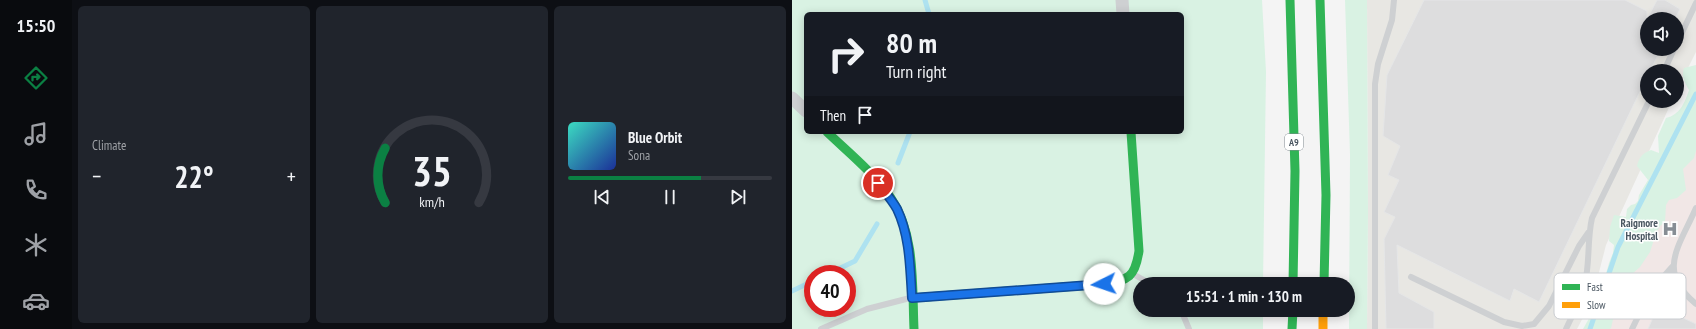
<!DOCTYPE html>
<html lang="en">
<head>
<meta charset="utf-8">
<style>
	body { margin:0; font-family:"PT Sans Narrow",sans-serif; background:#20242c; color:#f1f3f6; height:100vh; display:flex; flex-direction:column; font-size:15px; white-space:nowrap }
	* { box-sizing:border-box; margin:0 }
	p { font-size:13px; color:#9ea1a6 }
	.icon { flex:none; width:22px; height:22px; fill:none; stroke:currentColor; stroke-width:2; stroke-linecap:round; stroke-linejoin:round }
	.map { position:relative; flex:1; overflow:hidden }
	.panel { display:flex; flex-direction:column; gap:6px; padding:6px; background:#0d0f14; width:720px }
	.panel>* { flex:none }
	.hud { position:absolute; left:12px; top:12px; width:380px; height:122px; border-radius:6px; box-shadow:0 2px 10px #0003; background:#171b24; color:#f1f3f6; overflow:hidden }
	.fabs { position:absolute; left:848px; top:12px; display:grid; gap:8px }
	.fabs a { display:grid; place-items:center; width:44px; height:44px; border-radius:50%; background:#171b24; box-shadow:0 2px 10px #0003; font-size:20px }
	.speed { position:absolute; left:12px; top:265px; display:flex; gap:8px; font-size:20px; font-weight:700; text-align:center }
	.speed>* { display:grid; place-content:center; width:52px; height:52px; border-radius:50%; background:#171b24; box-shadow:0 2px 10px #0003; line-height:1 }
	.speed .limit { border:6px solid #d22; background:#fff; color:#111 }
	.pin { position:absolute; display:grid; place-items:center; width:34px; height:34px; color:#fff; margin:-17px; border:2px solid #fff; border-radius:50%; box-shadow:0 1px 4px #0007 }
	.me { position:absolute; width:44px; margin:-22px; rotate:266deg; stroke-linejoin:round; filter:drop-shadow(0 0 3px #0008) }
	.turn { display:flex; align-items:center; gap:14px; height:84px; padding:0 16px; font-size:18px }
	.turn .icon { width:52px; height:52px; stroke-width:2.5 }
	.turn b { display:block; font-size:28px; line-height:34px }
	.then { display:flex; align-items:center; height:38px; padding:0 16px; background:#0003; gap:8px; font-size:15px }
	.big { font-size:30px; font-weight:700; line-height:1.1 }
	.panel .tile { flex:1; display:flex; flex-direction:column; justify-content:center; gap:6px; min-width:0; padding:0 14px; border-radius:6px; background:#20242c }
	.panel .dial { align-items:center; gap:0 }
	.dial svg { height:104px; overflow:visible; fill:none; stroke:#363941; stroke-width:7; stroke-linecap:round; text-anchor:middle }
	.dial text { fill:#f1f3f6; stroke:none }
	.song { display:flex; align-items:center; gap:12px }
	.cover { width:48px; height:48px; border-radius:6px; background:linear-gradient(135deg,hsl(170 70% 55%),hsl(230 70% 35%)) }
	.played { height:4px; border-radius:2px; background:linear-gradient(90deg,#0b8043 65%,#363941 65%) }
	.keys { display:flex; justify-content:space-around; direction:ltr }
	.heat { display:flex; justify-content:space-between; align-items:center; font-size:22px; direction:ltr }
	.panel .tiles { flex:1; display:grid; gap:6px; grid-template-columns:repeat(3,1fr) }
	.trip { position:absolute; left:341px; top:277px; width:222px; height:40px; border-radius:20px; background:#171b24; box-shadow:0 2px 10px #0003; font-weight:700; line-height:40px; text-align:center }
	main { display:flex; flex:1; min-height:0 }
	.dock { display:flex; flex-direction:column; width:72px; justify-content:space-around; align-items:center; background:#090b0e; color:#9ea1a6 }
	.dock .icon { width:28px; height:28px }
	.dock .active { color:#0b8043 }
	.dock b { font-size:18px; color:#f1f3f6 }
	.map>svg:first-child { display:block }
	.commercial { fill:#e8e7e3; fill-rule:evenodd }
	.medical { fill:#f1e7e6 }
	.green { fill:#d9f2e3; fill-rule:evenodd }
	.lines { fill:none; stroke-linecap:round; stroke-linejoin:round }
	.stream { stroke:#aee2f0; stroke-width:5 }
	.building { fill:#ddddde; stroke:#e5e6e7 }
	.lane { stroke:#ced0d2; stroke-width:6 }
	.street { stroke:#ced0d2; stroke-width:13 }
	.fast { stroke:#30b455; stroke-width:9 }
	.slow { stroke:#ff9f0a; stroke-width:9 }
	.route-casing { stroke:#114b97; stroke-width:10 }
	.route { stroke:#1a73e8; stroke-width:7 }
	.labels { text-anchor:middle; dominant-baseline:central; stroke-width:3; stroke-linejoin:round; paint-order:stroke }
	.shield { fill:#fff; stroke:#808990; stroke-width:1 }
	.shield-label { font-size:10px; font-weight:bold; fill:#4a5661 }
	.poi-label { font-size:11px; font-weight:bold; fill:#4a5661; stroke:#fff; text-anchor:end }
	.key { fill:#fff; stroke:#c9ccd0; stroke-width:1 }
	.key-label { font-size:11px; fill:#4a5661 }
</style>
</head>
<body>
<main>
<nav class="dock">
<b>15:50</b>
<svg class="icon active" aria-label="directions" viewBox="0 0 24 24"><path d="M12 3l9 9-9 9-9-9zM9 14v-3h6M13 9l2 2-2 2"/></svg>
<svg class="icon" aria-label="music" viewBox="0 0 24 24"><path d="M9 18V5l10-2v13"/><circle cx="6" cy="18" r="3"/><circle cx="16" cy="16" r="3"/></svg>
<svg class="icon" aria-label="phone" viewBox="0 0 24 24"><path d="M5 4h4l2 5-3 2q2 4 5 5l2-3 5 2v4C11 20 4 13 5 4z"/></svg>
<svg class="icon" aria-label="climate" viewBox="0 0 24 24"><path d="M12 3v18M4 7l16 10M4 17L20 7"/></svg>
<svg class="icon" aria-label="car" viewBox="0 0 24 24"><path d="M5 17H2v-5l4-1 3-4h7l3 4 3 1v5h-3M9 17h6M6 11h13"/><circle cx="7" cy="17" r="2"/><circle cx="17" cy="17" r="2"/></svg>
</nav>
<section class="panel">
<div class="tiles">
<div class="tile"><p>Climate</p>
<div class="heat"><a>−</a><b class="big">22°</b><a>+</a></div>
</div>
<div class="tile dial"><svg viewBox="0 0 100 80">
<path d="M14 69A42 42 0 1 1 86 69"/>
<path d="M14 69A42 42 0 0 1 14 27" stroke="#0b8043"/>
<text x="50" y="56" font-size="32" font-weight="700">35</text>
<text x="50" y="72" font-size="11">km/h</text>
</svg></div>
<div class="tile">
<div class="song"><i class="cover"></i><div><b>Blue Orbit</b><p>Sona</p></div></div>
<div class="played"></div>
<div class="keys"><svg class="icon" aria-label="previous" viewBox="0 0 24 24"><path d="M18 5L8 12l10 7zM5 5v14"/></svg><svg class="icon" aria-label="pause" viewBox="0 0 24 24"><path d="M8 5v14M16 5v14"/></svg><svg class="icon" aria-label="next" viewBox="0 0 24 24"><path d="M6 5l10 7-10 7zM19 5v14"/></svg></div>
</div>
</div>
</section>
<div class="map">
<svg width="904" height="329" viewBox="0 0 904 329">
	<rect width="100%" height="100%" fill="#f4f4f4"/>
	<!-- commercial -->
	<path class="commercial" d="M575 0H904V52L885 90V71H855V101H880L814 245 804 284 795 310 785 329H575L576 213ZM855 19H885V49H855Z"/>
	<!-- medical -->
	<path class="medical" d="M904 121V329H803Z"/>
	<!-- green -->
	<path class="green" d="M0 0H470L474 72 471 284H348V310H471V329H0ZM14 14H390V132H14ZM21 274H55V308H21Z
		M553 0H575L576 213 575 329H557L558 155Z
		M904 65V151L902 158 891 169 894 190 885 198 877 200 874 205 873 222 868 226 864 233 858 252 848 267 840 274 834 295 830 303 824 307 819 328 818 329H791L804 306 808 295 817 263 821 253 822 245 817 241 818 227 822 215 834 217 835 209 839 205 843 204 846 201 847 195 856 180 845 166C847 157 851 153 859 150L867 153 866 136 874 118C888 115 893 102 897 90 893 83 889 76 892 68Z"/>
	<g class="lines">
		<!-- stream -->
		<path class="stream" d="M133 0 137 14
			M106 163 118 132
			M36 274 63 261 85 224
			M0 291 21 281
			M798 329 826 247 904 94"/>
	</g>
	<!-- building -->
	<path class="building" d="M632 0H833L855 11V49H869L858 71H855V77L747 302 722 289 718 301 605 245 607 293 642 312V329H594L592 239 603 217 592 212 607 180 596 175 608 146 591 136 595 75Z
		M865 0H873L888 9 883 19H855Z
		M872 292 891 301 885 315 904 324V329H856Z"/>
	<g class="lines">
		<!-- lane -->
		<path class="lane" d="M885 43 904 3
			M872 71 882 49
			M904 208C887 247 864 271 904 304
			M341 274 359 284
			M619 277 712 322 730 326 742 324 757 306 787 246 796 233
			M389 310 397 329
			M29 329 75 309 118 298
			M583 329V84L586 64 600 20 602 0
			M774 329C781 314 789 299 793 283 798 262 795 240 800 218L857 101
			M840 329 858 292 880 267"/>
		<!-- street -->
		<path class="street" d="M330 0 331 14
			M0 98 14 111"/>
		<!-- fast -->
		<path class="fast" d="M498 0 503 171 501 284
			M528 0 534 195 532 284
			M35 132C57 153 82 173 99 198 124 235 120 286 122 329
			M120 298 312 284C337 280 343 277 347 251L339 132
			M500 329 501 310"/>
		<!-- slow -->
		<path class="slow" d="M531 310V329"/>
	</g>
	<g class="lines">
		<defs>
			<path id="route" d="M86 183C92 191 100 200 105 209 118 236 118 268 120 298L312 284"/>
		</defs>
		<!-- route casing -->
		<use href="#route" class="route-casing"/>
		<!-- route -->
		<use href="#route" class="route"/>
	</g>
	<!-- icons -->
	<defs>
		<symbol id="hospital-bare" viewBox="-9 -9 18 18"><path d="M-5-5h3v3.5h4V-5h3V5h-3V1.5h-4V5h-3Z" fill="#868d94" stroke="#fff" stroke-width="2.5" paint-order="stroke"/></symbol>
	</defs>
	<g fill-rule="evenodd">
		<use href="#hospital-bare" x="867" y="218" width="22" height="22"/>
	</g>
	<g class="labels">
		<!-- shield labels -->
		<rect class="shield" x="493" y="134" width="18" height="16" rx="3"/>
		<g class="shield-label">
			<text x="502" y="142">A9</text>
		</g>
		<!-- poi labels -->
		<g class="poi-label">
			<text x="866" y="223">Raigmore<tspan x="866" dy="13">Hospital</tspan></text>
		</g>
	</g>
	<!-- legend -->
	<rect x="762" y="273" width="132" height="46" rx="6" class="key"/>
	<rect x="770" y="284" width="18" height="6" fill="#30b455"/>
	<rect x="770" y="302" width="18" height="6" fill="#ff9f0a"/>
	<g class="key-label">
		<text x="795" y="291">Fast</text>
		<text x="795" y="309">Slow</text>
	</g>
</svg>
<div class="fabs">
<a><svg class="icon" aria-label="sound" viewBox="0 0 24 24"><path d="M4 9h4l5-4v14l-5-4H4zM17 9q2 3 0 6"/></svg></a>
<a><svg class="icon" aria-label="search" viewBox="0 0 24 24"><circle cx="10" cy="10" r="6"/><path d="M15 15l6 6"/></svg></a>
</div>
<div class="speed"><div class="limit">40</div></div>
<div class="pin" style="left:86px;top:183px;background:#d93025"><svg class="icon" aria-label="arrive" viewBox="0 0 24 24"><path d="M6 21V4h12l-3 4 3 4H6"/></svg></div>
<svg class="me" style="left:312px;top:284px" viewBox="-20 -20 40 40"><circle r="19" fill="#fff"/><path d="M0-13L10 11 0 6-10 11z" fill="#1a73e8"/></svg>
<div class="trip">15:51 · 1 min · 130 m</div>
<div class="hud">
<div class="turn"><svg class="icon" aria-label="right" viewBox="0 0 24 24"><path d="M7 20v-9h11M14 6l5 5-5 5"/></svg><div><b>80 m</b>Turn right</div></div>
<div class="then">Then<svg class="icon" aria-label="arrive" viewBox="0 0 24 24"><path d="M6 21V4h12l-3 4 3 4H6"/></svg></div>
</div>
</div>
</main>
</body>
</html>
